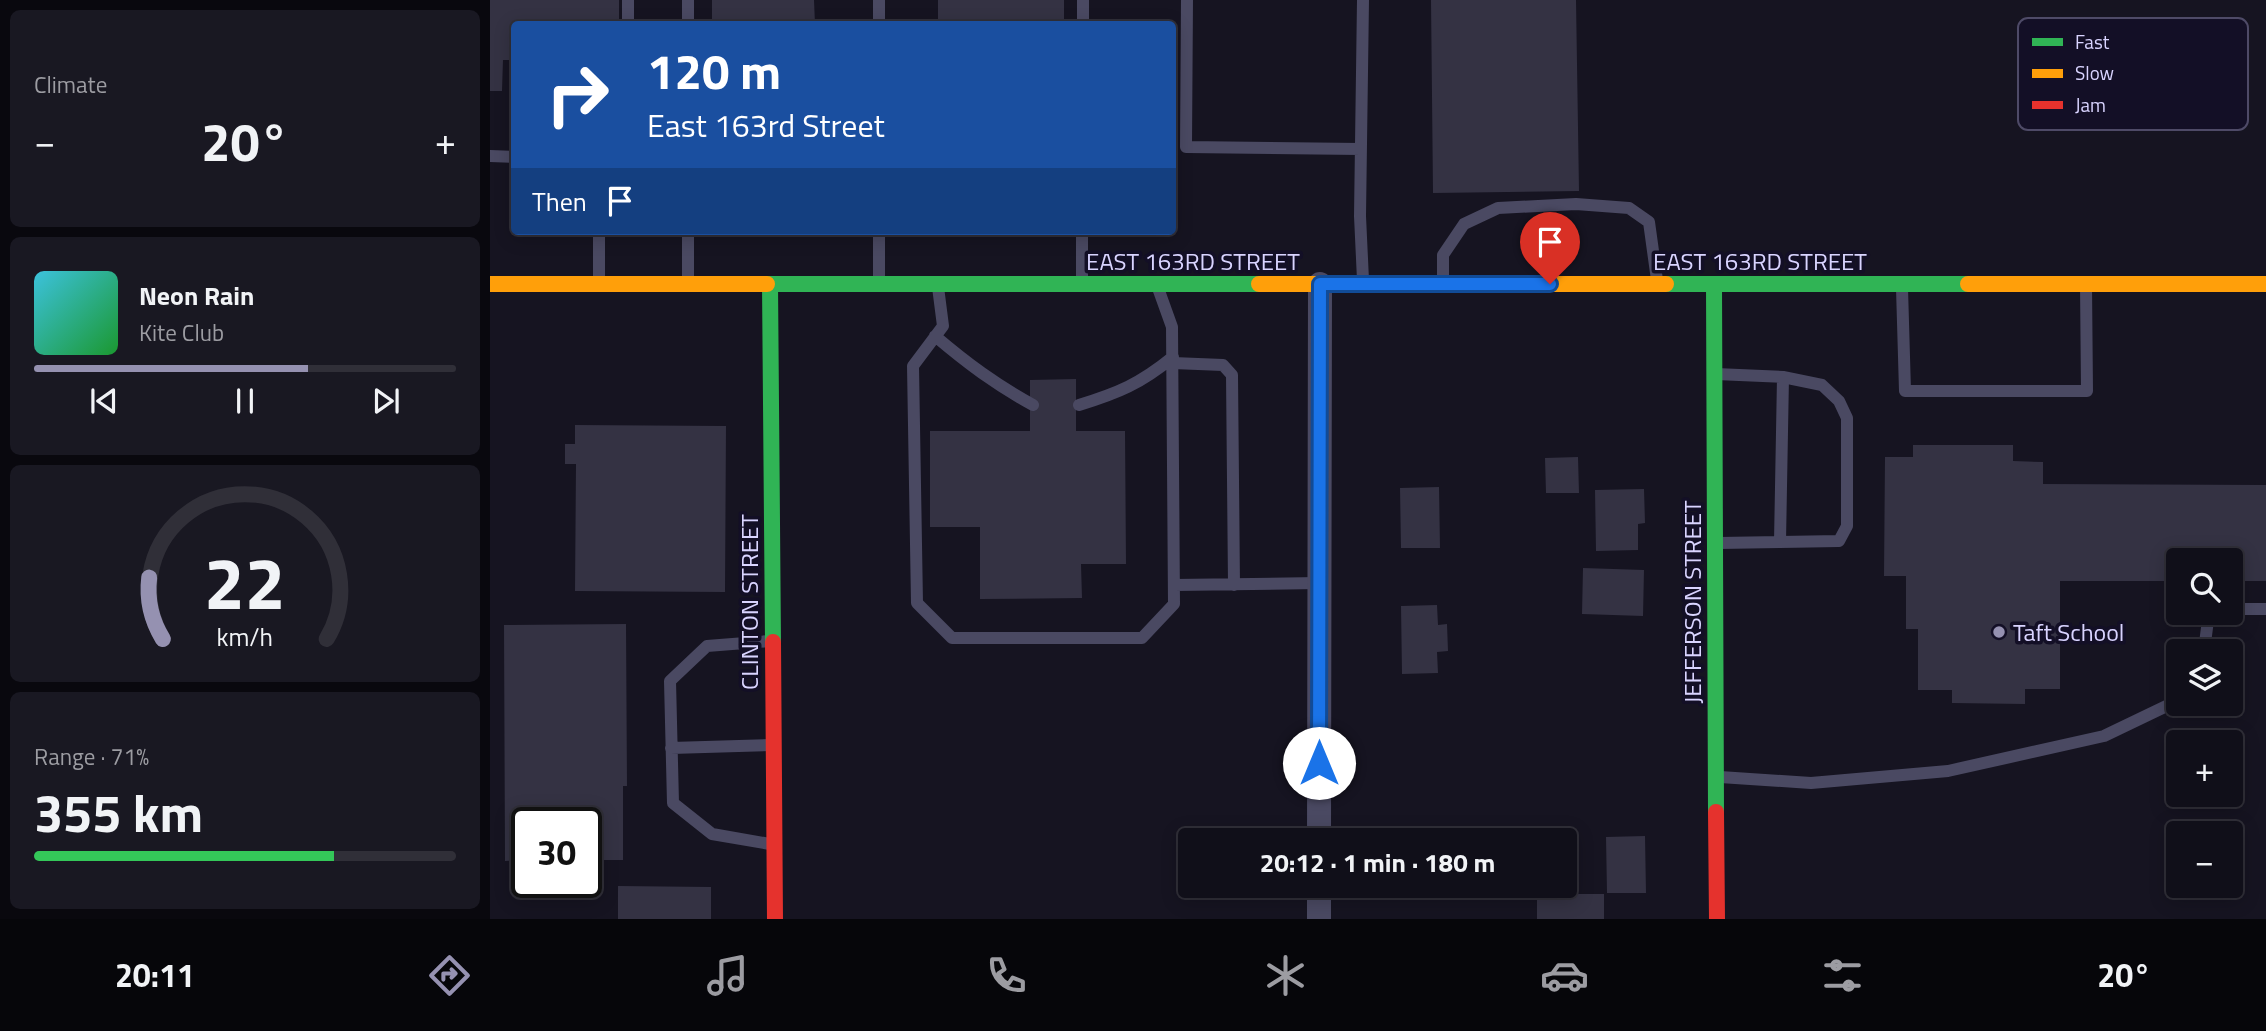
<!DOCTYPE html>
<html lang="en">
<head>
<meta charset="utf-8">
<style>
	body { margin:0; font-family:"Titillium Web",sans-serif; background:#191822; color:#f1f3f6; height:100vh; display:flex; flex-direction:column; font-size:26px; white-space:nowrap }
	* { box-sizing:border-box; margin:0 }
	p { font-size:23px; color:#9c9ca2 }
	.icon { flex:none; width:38px; height:38px; fill:none; stroke:currentColor; stroke-width:2; stroke-linecap:round; stroke-linejoin:round }
	.map { position:relative; flex:1; overflow:hidden }
	.details { display:flex; flex-direction:column; gap:10px; padding:10px; background:#09080e; width:490px }
	.details>* { flex:none }
	.guide { position:absolute; left:21px; top:21px; width:665px; height:214px; border-radius:7px; box-shadow:0 4px 18px #0003,0 0 0 2px #302f38; background:#1a4fa0; color:#fff; overflow:hidden }
	.controls { position:absolute; left:1676px; top:548px; display:grid; gap:14px }
	.controls a { display:grid; place-items:center; width:77px; height:77px; border-radius:7px; background:#100f19; box-shadow:0 4px 18px #0003,0 0 0 2px #302f38; font-size:35px }
	.speed { position:absolute; left:21px; top:807px; display:flex; gap:14px; font-size:35px; font-weight:700; text-align:center }
	.speed>* { display:grid; place-content:center; width:91px; height:91px; border-radius:50%; background:#100f19; box-shadow:0 4px 18px #0003,0 0 0 2px #302f38; line-height:1 }
	.speed .limit { border:4px solid #111; border-radius:10px; background:#fff; color:#111 }
	.pin { position:absolute; display:grid; place-items:center; width:60px; height:60px; color:#fff; margin:-72px -30px; border-radius:50% 50% 50% 0; rotate:-45deg; box-shadow:0 0 7px #0007 }
	.pin .icon { rotate:45deg }
	.me { position:absolute; width:77px; margin:-38px; rotate:0deg; stroke-linejoin:round; filter:drop-shadow(0 0 5px #0008) }
	.turn { display:flex; align-items:center; gap:24px; height:147px; padding:0 21px; font-size:32px }
	.turn .icon { width:91px; height:91px; stroke-width:2.5 }
	.turn b { display:block; font-size:49px; line-height:60px }
	.then { display:flex; align-items:center; height:66px; padding:0 21px; background:#0003; gap:14px; font-size:26px }
	.big { font-size:52px; font-weight:700; line-height:1.1 }
	.details .widget { flex:1; display:flex; flex-direction:column; justify-content:center; gap:10px; min-width:0; padding:0 24px; border-radius:10px; background:#191822 }
	.details .dial { align-items:center; gap:0 }
	.dial svg { height:182px; overflow:visible; fill:none; stroke:#302f38; stroke-width:7; stroke-linecap:round; text-anchor:middle }
	.dial text { fill:#f1f3f6; stroke:none }
	.song { display:flex; align-items:center; gap:21px }
	.cover { width:84px; height:84px; border-radius:10px; background:linear-gradient(135deg,hsl(190 70% 55%),hsl(130 70% 35%)) }
	.played { height:7px; border-radius:4px; background:linear-gradient(90deg,#9591b1 65%,#302f38 65%) }
	.keys { display:flex; justify-content:space-around; direction:ltr }
	.heat { display:flex; justify-content:space-between; align-items:center; font-size:38px; direction:ltr }
	.charge { height:10px; border-radius:5px; background:linear-gradient(90deg,#34c759 71%,#302f38 0) }
	.trip { position:absolute; left:688px; top:828px; width:399px; height:70px; border-radius:7px; background:#100f19; box-shadow:0 4px 18px #0003,0 0 0 2px #302f38; font-weight:700; line-height:70px; text-align:center }
	.tab-bar { display:flex; height:112px; justify-content:space-around; align-items:center; background:#06060a; color:#9c9ca2 }
	.tab-bar .icon { width:49px; height:49px }
	.tab-bar .active { color:#9591b1 }
	.tab-bar b { font-size:32px; color:#f1f3f6 }
	main { display:flex; flex:1; min-height:0 }
	.map>svg:first-child { display:block }
	.building { fill:#343243 }
	.lines { fill:none; stroke-linecap:round; stroke-linejoin:round }
	.lane { stroke:#4a4962; stroke-width:12 }
	.street { stroke:#4a4962; stroke-width:24 }
	.fast { stroke:#30b455; stroke-width:16 }
	.slow { stroke:#ff9f0a; stroke-width:16 }
	.jam { stroke:#e5322d; stroke-width:16 }
	.route-casing { stroke:#114b97; stroke-width:18 }
	.route { stroke:#1a73e8; stroke-width:12 }
	.poi-dot { fill:#9591b1; stroke:#130f26; stroke-width:2.5 }
	.labels { text-anchor:middle; dominant-baseline:central; stroke-width:7; stroke-linejoin:round; paint-order:stroke }
	.street-label { font-size:24px; fill:#d9d4ff; stroke:#130f26 }
	.poi-label { font-size:24px; fill:#d9d4ff; stroke:#130f26; text-anchor:start }
	.key { fill:#130f26; stroke:#4e4a67; stroke-width:2 }
	.key-label { font-size:19px; fill:#d9d4ff }
</style>
</head>
<body>
<main>
<section class="details">
<div class="widget"><p>Climate</p>
<div class="heat"><a>−</a><b class="big">20°</b><a>+</a></div>
</div>
<div class="widget">
<div class="song"><i class="cover"></i><div><b>Neon Rain</b><p>Kite Club</p></div></div>
<div class="played"></div>
<div class="keys"><svg class="icon" aria-label="previous" viewBox="0 0 24 24"><path d="M18 5L8 12l10 7zM5 5v14"/></svg><svg class="icon" aria-label="pause" viewBox="0 0 24 24"><path d="M8 5v14M16 5v14"/></svg><svg class="icon" aria-label="next" viewBox="0 0 24 24"><path d="M6 5l10 7-10 7zM19 5v14"/></svg></div>
</div>
<div class="widget dial"><svg viewBox="0 0 100 80">
<path d="M14 69A42 42 0 1 1 86 69"/>
<path d="M14 69A42 42 0 0 1 8 42" stroke="#9591b1"/>
<text x="50" y="56" font-size="32" font-weight="700">22</text>
<text x="50" y="72" font-size="11">km/h</text>
</svg></div>
<div class="widget"><p>Range · 71%</p><b class="big">355 km</b><div class="charge"></div></div>
</section>
<div class="map">
<svg width="1776" height="919" viewBox="0 0 1776 919">
	<rect width="100%" height="100%" fill="#161421"/>
	<!-- building -->
	<path class="building" d="M0 0H129V24H24V60H13L12 91H0Z
		M222 0H324L325 24H222Z
		M448 0H574V24H448Z
		M941 0H1086L1089 191 943 193Z
		M586 379V431H635L636 564H591L592 598 490 599V527H440V431H540V380Z
		M85 425 236 426 235 592 85 591 86 464H75V444H85Z
		M1423 445H1523V461L1553 462V484L1776 485V581H1741V560H1689V581H1570V689H1535V704L1462 703V690H1428V629H1416V576H1394L1395 457H1423Z
		M1088 457 1089 493H1056L1055 458Z
		M949 487 950 548H911L910 488Z
		M1154 489 1155 523 1148 524V550L1106 551 1105 490Z
		M1093 568 1154 570 1153 616 1092 614Z
		M947 605 948 625 957 624 958 651 947 652 948 673 912 674 911 606Z
		M136 624 137 786H133V860H96V822H37V860L15 861 14 625Z
		M1155 836 1156 893H1117L1116 837Z
		M128 886 221 887V919H128Z
		M907 886H941V891L908 892Z
		M1047 890H1082V894H1114V919H1047Z"/>
	<g class="lines">
		<!-- lane -->
		<path class="lane" d="M389 0V24
			M697 0 696 147 871 149
			M873 0 870 216 873 280
			M138 24V0
			M198 24V0
			M593 24V0
			M0 156 24 157
			M109 231V280
			M198 231V280
			M389 231V280
			M592 231V280
			M953 283V255L974 224 1008 208 1086 204 1139 208 1159 222 1167 280
			M448 287 453 326 423 366 427 603 462 638H652L684 604 682 327 668 288
			M1412 288 1415 391H1597L1596 285
			M445 336C478 364 505 384 543 405
			M683 363 733 365 742 375 744 585
			M1226 374 1293 377 1290 542 1229 543
			M589 405C628 393 650 384 683 357
			M1290 542 1349 541 1357 526V418L1349 401 1332 385 1293 377
			M684 585 829 583
			M1741 609H1776
			M280 641 217 646 180 681 183 803 222 834 280 844
			M1714 651 1718 620 1726 612
			M181 748 283 745
			M1230 777 1321 783 1458 771 1614 736 1689 700"/>
		<!-- street -->
		<path class="street" d="M829 840 830 284
			M829 919V886"/>
		<!-- fast -->
		<path class="fast" d="M277 284H769
			M280 284 283 642
			M1176 284H1478
			M1224 285 1226 812"/>
		<!-- slow -->
		<path class="slow" d="M0 284H277
			M769 284H1176
			M1478 284H1776"/>
		<!-- jam -->
		<path class="jam" d="M283 642 285 919
			M1226 812 1227 919"/>
	</g>
	<g class="lines">
		<defs>
			<path id="route" d="M829 763 830 284H1060"/>
		</defs>
		<!-- route casing -->
		<use href="#route" class="route-casing"/>
		<!-- route -->
		<use href="#route" class="route"/>
	</g>
	<!-- markers -->
	<circle class="poi-dot" cx="1509" cy="632" r="7"/>
	<g class="labels">
		<!-- street labels -->
		<g class="street-label">
			<text x="703" y="261">EAST 163RD STREET</text>
			<text x="1270" y="261">EAST 163RD STREET</text>
			<text transform="translate(259 602) rotate(-90)">CLINTON STREET</text>
			<text transform="translate(1202 602) rotate(-90)">JEFFERSON STREET</text>
		</g>
		<!-- poi labels -->
		<g class="poi-label">
			<text x="1523" y="632">Taft School</text>
		</g>
	</g>
	<!-- legend -->
	<rect x="1528" y="18" width="230" height="112" rx="10" class="key"/>
	<rect x="1542" y="38" width="31" height="8" fill="#30b455"/>
	<rect x="1542" y="69" width="31" height="9" fill="#ff9f0a"/>
	<rect x="1542" y="101" width="31" height="8" fill="#e5322d"/>
	<g class="key-label">
		<text x="1585" y="49">Fast</text>
		<text x="1585" y="80">Slow</text>
		<text x="1585" y="112">Jam</text>
	</g>
</svg>
<div class="controls">
<a><svg class="icon" aria-label="search" viewBox="0 0 24 24"><circle cx="10" cy="10" r="6"/><path d="M15 15l6 6"/></svg></a>
<a><svg class="icon" aria-label="layers" viewBox="0 0 24 24"><path d="M12 4l9 5-9 5-9-5zM3 14l9 5 9-5"/></svg></a>
<a>+</a>
<a>−</a>
</div>
<div class="speed"><div class="limit">30</div></div>
<div class="pin" style="left:1060px;top:284px;background:#d93025"><svg class="icon" aria-label="arrive" viewBox="0 0 24 24"><path d="M6 21V4h12l-3 4 3 4H6"/></svg></div>
<svg class="me" style="left:829px;top:763px" viewBox="-20 -20 40 40"><circle r="19" fill="#fff"/><path d="M0-13L10 11 0 6-10 11z" fill="#1a73e8"/></svg>
<div class="trip">20:12 · 1 min · 180 m</div>
<div class="guide">
<div class="turn"><svg class="icon" aria-label="right" viewBox="0 0 24 24"><path d="M7 20v-9h11M14 6l5 5-5 5"/></svg><div><b>120 m</b>East 163rd Street</div></div>
<div class="then">Then<svg class="icon" aria-label="arrive" viewBox="0 0 24 24"><path d="M6 21V4h12l-3 4 3 4H6"/></svg></div>
</div>
</div>
</main>
<nav class="tab-bar">
<b>20:11</b>
<svg class="icon active" aria-label="directions" viewBox="0 0 24 24"><path d="M12 3l9 9-9 9-9-9zM9 14v-3h6M13 9l2 2-2 2"/></svg>
<svg class="icon" aria-label="music" viewBox="0 0 24 24"><path d="M9 18V5l10-2v13"/><circle cx="6" cy="18" r="3"/><circle cx="16" cy="16" r="3"/></svg>
<svg class="icon" aria-label="phone" viewBox="0 0 24 24"><path d="M5 4h4l2 5-3 2q2 4 5 5l2-3 5 2v4C11 20 4 13 5 4z"/></svg>
<svg class="icon" aria-label="climate" viewBox="0 0 24 24"><path d="M12 3v18M4 7l16 10M4 17L20 7"/></svg>
<svg class="icon" aria-label="car" viewBox="0 0 24 24"><path d="M5 17H2v-5l4-1 3-4h7l3 4 3 1v5h-3M9 17h6M6 11h13"/><circle cx="7" cy="17" r="2"/><circle cx="17" cy="17" r="2"/></svg>
<svg class="icon" aria-label="filters" viewBox="0 0 24 24"><path d="M4 7h16M4 17h16"/><circle cx="9" cy="7" r="2"/><circle cx="15" cy="17" r="2"/></svg>
<b>20°</b>
</nav>
</body>
</html>
